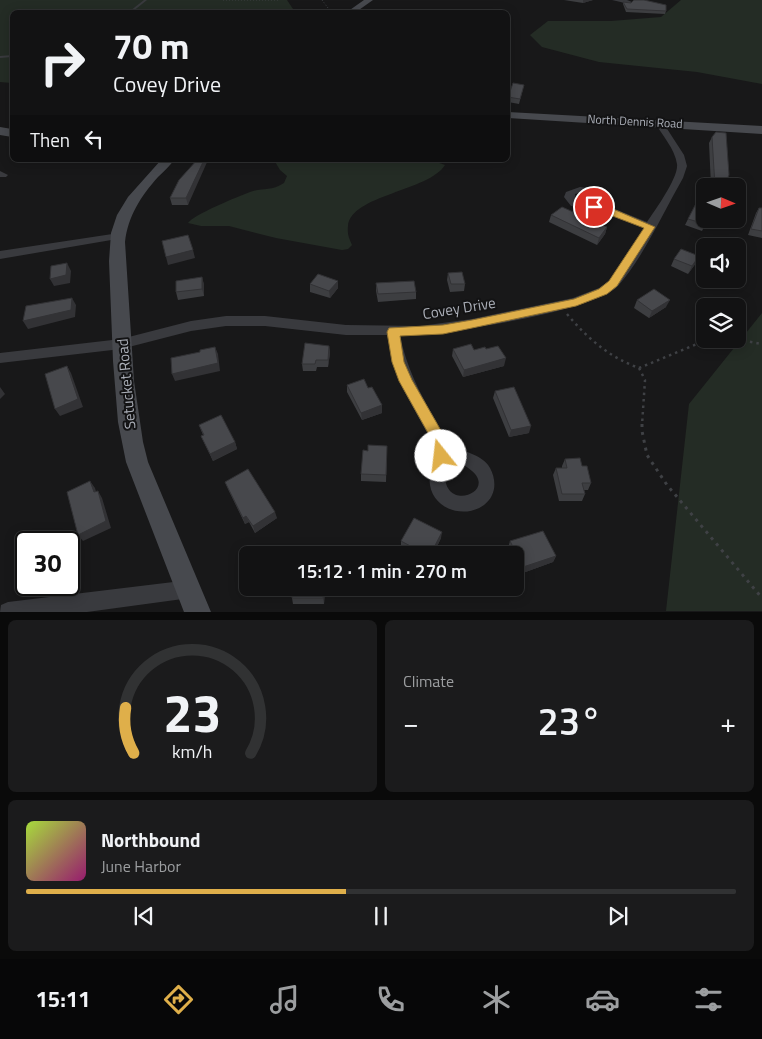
<!DOCTYPE html>
<html lang="en">
<head>
<meta charset="utf-8">
<style>
	body { margin:0; font-family:"Titillium Web",sans-serif; background:#1b1b1c; color:#f1f3f6; height:100vh; display:flex; flex-direction:column; font-size:19px; white-space:nowrap }
	* { box-sizing:border-box; margin:0 }
	p { font-size:16px; color:#9c9ea0 }
	.icon { flex:none; width:28px; height:28px; fill:none; stroke:currentColor; stroke-width:2; stroke-linecap:round; stroke-linejoin:round }
	.map { position:relative; height:612px; overflow:hidden }
	.panel { display:flex; flex-direction:column; gap:8px; padding:8px; background:#0a0a0a; flex:1 }
	.panel>* { flex:none }
	.top-card { position:absolute; left:10px; top:10px; width:500px; height:152px; border-radius:8px; box-shadow:0 2px 12px #0003,0 0 0 1px #313233; background:#121213; color:#f1f3f6; overflow:hidden }
	.needle { width:32px; rotate:92deg }
	.fabs { position:absolute; left:696px; top:178px; display:grid; gap:10px }
	.fabs a { display:grid; place-items:center; width:50px; height:50px; border-radius:8px; background:#121213; box-shadow:0 2px 12px #0003,0 0 0 1px #313233; font-size:25px }
	.speed { position:absolute; left:15px; top:531px; display:flex; gap:10px; font-size:25px; font-weight:700; text-align:center }
	.speed>* { display:grid; place-content:center; width:65px; height:65px; border-radius:50%; background:#121213; box-shadow:0 2px 12px #0003,0 0 0 1px #313233; line-height:1 }
	.speed .limit { border:2px solid #111; border-radius:8px; background:#fff; color:#111 }
	.pin { position:absolute; display:grid; place-items:center; width:42px; height:42px; color:#fff; margin:-21px; border:2px solid #fff; border-radius:50%; box-shadow:0 1px 5px #0007 }
	.me { position:absolute; width:55px; margin:-28px; rotate:344deg; stroke-linejoin:round; filter:drop-shadow(0 0 4px #0008) }
	.turn { display:flex; align-items:center; gap:18px; height:105px; padding:0 20px; font-size:22px }
	.turn .icon { width:65px; height:65px; stroke-width:2.5 }
	.turn b { display:block; font-size:35px; line-height:42px }
	.then { display:flex; align-items:center; height:48px; padding:0 20px; background:#0003; gap:10px; font-size:19px }
	.big { font-size:38px; font-weight:600; line-height:1.1 }
	.panel .tile { flex:1; display:flex; flex-direction:column; justify-content:center; gap:8px; min-width:0; padding:0 18px; border-radius:8px; background:#1b1b1c }
	.panel .dial { align-items:center; gap:0 }
	.dial svg { height:130px; overflow:visible; fill:none; stroke:#313233; stroke-width:7; stroke-linecap:round; text-anchor:middle }
	.dial text { fill:#f1f3f6; stroke:none }
	.song { display:flex; align-items:center; gap:15px }
	.cover { width:60px; height:60px; border-radius:8px; background:linear-gradient(135deg,hsl(80 70% 55%),hsl(320 70% 35%)) }
	.played { height:5px; border-radius:2px; background:linear-gradient(90deg,#dfaf4a 45%,#313233 45%) }
	.keys { display:flex; justify-content:space-around; direction:ltr }
	.heat { display:flex; justify-content:space-between; align-items:center; font-size:28px; direction:ltr }
	.panel .tiles { flex:1; display:grid; gap:8px; grid-template-columns:1fr 1fr }
	.tile:last-child { grid-column:span 2 }
	.trip { position:absolute; left:239px; top:546px; width:285px; height:50px; border-radius:8px; background:#121213; box-shadow:0 2px 12px #0003,0 0 0 1px #313233; font-weight:600; line-height:50px; text-align:center }
	.dock { display:flex; height:80px; justify-content:space-around; align-items:center; background:#070708; color:#9c9ea0 }
	.dock .icon { width:35px; height:35px }
	.dock .current { color:#dfaf4a }
	.dock b { font-size:22px; color:#f1f3f6 }
	.map>svg:first-child { display:block }
	.green { fill:#242c25 }
	.lines { fill:none; stroke-linecap:round; stroke-linejoin:round }
	.path-far2 { stroke:#3f4145; stroke-width:1; stroke-dasharray:1 2; stroke-linecap:butt }
	.path-far1 { stroke:#3f4145; stroke-width:2.5; stroke-dasharray:2.5 4; stroke-linecap:butt }
	.path { stroke:#3f4145; stroke-width:3; stroke-dasharray:3 5; stroke-linecap:butt }
	.service { fill:#393a3e; fill-rule:evenodd }
	.minor { fill:#393a3e; fill-rule:evenodd }
	.secondary { fill:#47494e; fill-rule:evenodd }
	.wall { fill:#3d3e41 }
	.shaded-wall { fill:#323235 }
	.building { fill:#47484c; stroke:#323235 }
	.route { fill:#dfaf4a; stroke:#917230 }
	.labels { text-anchor:middle; dominant-baseline:central; stroke-width:4; stroke-linejoin:round; paint-order:stroke }
	.far-street-label { font-size:12px; fill:#abafb8; stroke:#131314 }
	.street-label { font-size:15px; fill:#abafb8; stroke:#131314 }
</style>
</head>
<body>
<div class="map">
<svg width="762" height="612" viewBox="0 0 762 612">
	<rect width="100%" height="100%" fill="#181819"/>
	<!-- green -->
	<path class="green" d="M0 0H287L293 9 287 12H12V83L0 82Z
		M681 0H762V84L697 72 599 62 542 47 530 35 548 21H611L661 17Z
		M274 160H431L445 165C429 191 351 195 348 226 347 234 349 238 352 245L348 249 342 250 276 238 229 226H201L188 223C193 215 239 196 250 192 263 187 270 192 284 183L287 176 280 170Z
		M762 313V611H666L689 404Z"/>
	<g class="lines">
		<!-- path-far2 -->
		<path class="path-far2" d="M223 0H280
			M322 0 331 12"/>
		<!-- path-far1 -->
		<path class="path-far1" d="M567 314C587 338 609 357 639 368L709 339H735L762 344
			M639 368 645 380 642 425"/>
		<!-- path -->
		<path class="path" d="M642 424V431L647 455 667 485 762 598"/>
		<!-- service -->
		<path class="service" d="M144 0H147L132 12H130V11Z
			M12 55V57L0 58V56Z"/>
		<!-- minor -->
		<path class="minor" d="M612 0H627L632 2 629 4Z
			M659 120 662 121 684 155 687 166 683 178C664 211 643 258 618 286 594 312 438 336 400 335 406 366 419 392 435 419 439 427 443 436 449 442 461 453 482 453 490 468 497 481 496 496 484 505 465 519 434 510 430 485 428 472 431 461 436 449L403 389 393 362 387 335H346L265 326H226L191 331 121 349 0 363V353L121 339 191 321 226 316H265L346 325 420 326 472 319 573 298 599 288 609 281 627 256 644 228 599 210 571 206 564 197 566 192 580 187 596 189 606 200 605 205 647 222C655 210 679 177 677 164 675 149 662 135 655 123ZM584 192 592 195 596 200 595 203H581L576 199 575 194ZM448 458C456 462 466 465 472 471 500 495 430 517 448 458Z
			M0 171 8 175 6 177H0Z
			M119 233 124 236 123 238 0 259V251Z
			M190 580 197 582 199 589 197 596 190 598 87 612H0L1 605 8 602Z"/>
		<!-- secondary -->
		<path class="secondary" d="M364 0H373L356 12H347Z
			M508 112 762 126V134L508 118Z
			M0 127 12 129V137L0 135Z
			M161 160H174C170 166 164 171 158 177 141 196 128 216 125 242L134 381 143 442 148 462 211 612H184L126 462 118 422 113 361 109 261 111 233 117 215 128 197Z"/>
	</g>
	<!-- wall -->
	<path class="wall" d="M564 0H593L583 3Z
		M633 0H644L666 11 665 14 626 12 623 4V2L631 3 633 1Z
		M524 85 519 104 508 102V97Z
		M712 137 724 186H707H711L709 143Z
		M197 160 188 205H172L170 198Z
		M759 208H762V238L748 235 756 213Z
		M551 215 607 227 605 234 597 245 549 222Z
		M688 219H708L702 231 685 225Z
		M699 256 696 263 688 274 671 266 674 259Z
		M448 273 465 284 464 291 450 292 447 280Z
		M202 277 204 285V296L178 300 176 292Z
		M338 281V288L330 298 310 292V284Z
		M376 283 416 292V299L378 302 376 291Z
		M637 300 666 307 649 318 634 308Z
		M329 346 330 353 328 367H317L316 371H303L302 364Z
		M453 349 474 350 486 349 504 366 463 377 452 356Z
		M347 385 368 388 382 405V413L362 420 347 392Z
		M495 391 529 433 509 437 493 398Z
		M199 425 235 442 237 449 213 461 201 436 203 435Z
		M387 446 386 482 361 481V474L368 451Z
		M565 459 582 466 591 483 588 490H584L585 494 582 501H559L553 475 556 468H562V466Z
		M225 482 277 518 255 533 249 522 245 524 228 489Z
		M441 538 433 555H414L401 548V541Z
		M510 541 556 556 553 562 520 574 515 563V555H511L508 548Z
		M325 588 324 604H293L292 598Z"/>
	<!-- shaded-wall -->
	<path class="shaded-wall" d="M583 0H593L583 3Z
		M204 160H208L188 205 186 198Z
		M607 227 605 234 597 245 599 238Z
		M193 250 195 258 168 265 166 257Z
		M699 256 696 263 688 274 692 266Z
		M67 263 71 271 70 283 54 286 50 279Z
		M202 277 204 285V296L202 289Z
		M338 281V288L330 298 329 291Z
		M72 298 76 305 75 317 28 329 23 321Z
		M670 300 666 307 649 318 652 311Z
		M329 346 330 353 328 367V360Z
		M215 347 218 354 220 371 175 381 172 374Z
		M506 358 504 366 463 377 464 370Z
		M67 366 71 373 83 407 60 416 55 409Z
		M0 387 5 394 0 399Z
		M382 405V413L362 420 361 413Z
		M531 426 529 433 509 437 511 430Z
		M235 442 237 449 213 461 210 454Z
		M90 481 95 488 98 499 94 492Z
		M98 491 102 498 111 528 83 541 78 535Z
		M275 512 277 518 255 533 253 526Z
		M246 516 249 522 245 524 243 518Z
		M442 532 441 538 433 555H430Z
		M556 556 553 562 520 574 523 567Z
		M324 588H325L324 604 323 598Z"/>
	<!-- building -->
	<path class="building" d="M634 0H644L666 5V11L627 9 623 2 631 3Z
		M513 83 524 85 520 99 508 97Z
		M716 132 726 133 729 175 724 186H715L712 137Z
		M197 160H204L186 198H170L179 180Z
		M704 188H705V219H708L705 224 688 219Z
		M562 207 607 227 599 238 551 215Z
		M759 208H762V231L751 229Z
		M188 235 193 250 166 257 162 241Z
		M681 249 699 256 692 266 674 259Z
		M67 263 66 275 50 279 51 266Z
		M462 272 465 284H451L448 273Z
		M318 274 338 281 329 291 310 284Z
		M202 277V289L176 292V281Z
		M414 281 416 292 378 294 376 283Z
		M654 289 670 300 652 311 637 300Z
		M72 298 71 310 23 321 26 306Z
		M305 343 329 346 328 360H316L315 364H302Z
		M471 344 474 350 485 347 486 349 498 346 506 358 464 370 453 349Z
		M215 347 218 363 172 374 171 358 200 352V350Z
		M67 366 78 399 55 409 45 374Z
		M364 379 368 388 372 387 382 405 361 413 347 385Z
		M514 387 531 426 511 430 495 391Z
		M221 415 235 442 210 454 201 436 204 435 199 425Z
		M368 445 387 446 386 475 361 474 363 450 368 451Z
		M580 458 582 466H587L591 483H582L585 494H562L556 468H567L565 459Z
		M248 469 275 512 253 526 246 516 243 518 225 482Z
		M90 481 94 492 98 491 106 521 78 535 67 492Z
		M414 518 442 532 430 555H427L401 541Z
		M543 531 556 556 523 567 510 541Z
		M293 588H324L323 598H292Z"/>
	<!-- route -->
	<path class="route" d="M599 203 655 227 617 286 607 294 576 306 472 328 443 334 400 336 404 362 412 380 451 448 446 461 441 463 436 461 434 456 437 449 399 381 392 362 387 332 389 328 443 325 472 320 574 299 599 289 609 281 644 228 589 207Z"/>
	<g class="labels">
		<!-- far-street labels -->
		<g class="far-street-label">
			<text transform="translate(635 121) rotate(3)">North Dennis Road</text>
		</g>
		<!-- street labels -->
		<g class="street-label">
			<text transform="translate(459 308) rotate(-9)">Covey Drive</text>
			<text transform="translate(126 384) rotate(-95)">Setucket Road</text>
		</g>
	</g>
</svg>
<div class="fabs">
<a><svg class="needle" viewBox="-14 -14 28 28"><path d="M0-13l5 13h-10z" fill="#e53935"/><path d="M0 13l5-13h-10z" fill="#9c9ea0"/></svg></a>
<a><svg class="icon" aria-label="sound" viewBox="0 0 24 24"><path d="M4 9h4l5-4v14l-5-4H4zM17 9q2 3 0 6"/></svg></a>
<a><svg class="icon" aria-label="layers" viewBox="0 0 24 24"><path d="M12 4l9 5-9 5-9-5zM3 14l9 5 9-5"/></svg></a>
</div>
<div class="speed"><div class="limit">30</div></div>
<div class="pin" style="left:594px;top:207px;background:#d93025"><svg class="icon" aria-label="arrive" viewBox="0 0 24 24"><path d="M6 21V4h12l-3 4 3 4H6"/></svg></div>
<svg class="me" style="left:441px;top:456px" viewBox="-20 -20 40 40"><circle r="19" fill="#fff"/><path d="M0-13L10 11 0 6-10 11z" fill="#dfaf4a"/></svg>
<div class="trip">15:12 · 1 min · 270 m</div>
<div class="top-card">
<div class="turn"><svg class="icon" aria-label="right" viewBox="0 0 24 24"><path d="M7 20v-9h11M14 6l5 5-5 5"/></svg><div><b>70 m</b>Covey Drive</div></div>
<div class="then">Then<svg class="icon" aria-label="left" viewBox="0 0 24 24"><path d="M17 20v-9H6M10 6l-5 5 5 5"/></svg></div>
</div>
</div>
<section class="panel">
<div class="tiles">
<div class="tile dial"><svg viewBox="0 0 100 80">
<path d="M14 69A42 42 0 1 1 86 69"/>
<path d="M14 69A42 42 0 0 1 9 41" stroke="#dfaf4a"/>
<text x="50" y="56" font-size="32" font-weight="700">23</text>
<text x="50" y="72" font-size="11">km/h</text>
</svg></div>
<div class="tile"><p>Climate</p>
<div class="heat"><a>−</a><b class="big">23°</b><a>+</a></div>
</div>
<div class="tile">
<div class="song"><i class="cover"></i><div><b>Northbound</b><p>June Harbor</p></div></div>
<div class="played"></div>
<div class="keys"><svg class="icon" aria-label="previous" viewBox="0 0 24 24"><path d="M18 5L8 12l10 7zM5 5v14"/></svg><svg class="icon" aria-label="pause" viewBox="0 0 24 24"><path d="M8 5v14M16 5v14"/></svg><svg class="icon" aria-label="next" viewBox="0 0 24 24"><path d="M6 5l10 7-10 7zM19 5v14"/></svg></div>
</div>
</div>
</section>
<nav class="dock">
<b>15:11</b>
<svg class="icon current" aria-label="directions" viewBox="0 0 24 24"><path d="M12 3l9 9-9 9-9-9zM9 14v-3h6M13 9l2 2-2 2"/></svg>
<svg class="icon" aria-label="music" viewBox="0 0 24 24"><path d="M9 18V5l10-2v13"/><circle cx="6" cy="18" r="3"/><circle cx="16" cy="16" r="3"/></svg>
<svg class="icon" aria-label="phone" viewBox="0 0 24 24"><path d="M5 4h4l2 5-3 2q2 4 5 5l2-3 5 2v4C11 20 4 13 5 4z"/></svg>
<svg class="icon" aria-label="climate" viewBox="0 0 24 24"><path d="M12 3v18M4 7l16 10M4 17L20 7"/></svg>
<svg class="icon" aria-label="car" viewBox="0 0 24 24"><path d="M5 17H2v-5l4-1 3-4h7l3 4 3 1v5h-3M9 17h6M6 11h13"/><circle cx="7" cy="17" r="2"/><circle cx="17" cy="17" r="2"/></svg>
<svg class="icon" aria-label="filters" viewBox="0 0 24 24"><path d="M4 7h16M4 17h16"/><circle cx="9" cy="7" r="2"/><circle cx="15" cy="17" r="2"/></svg>
</nav>
</body>
</html>
